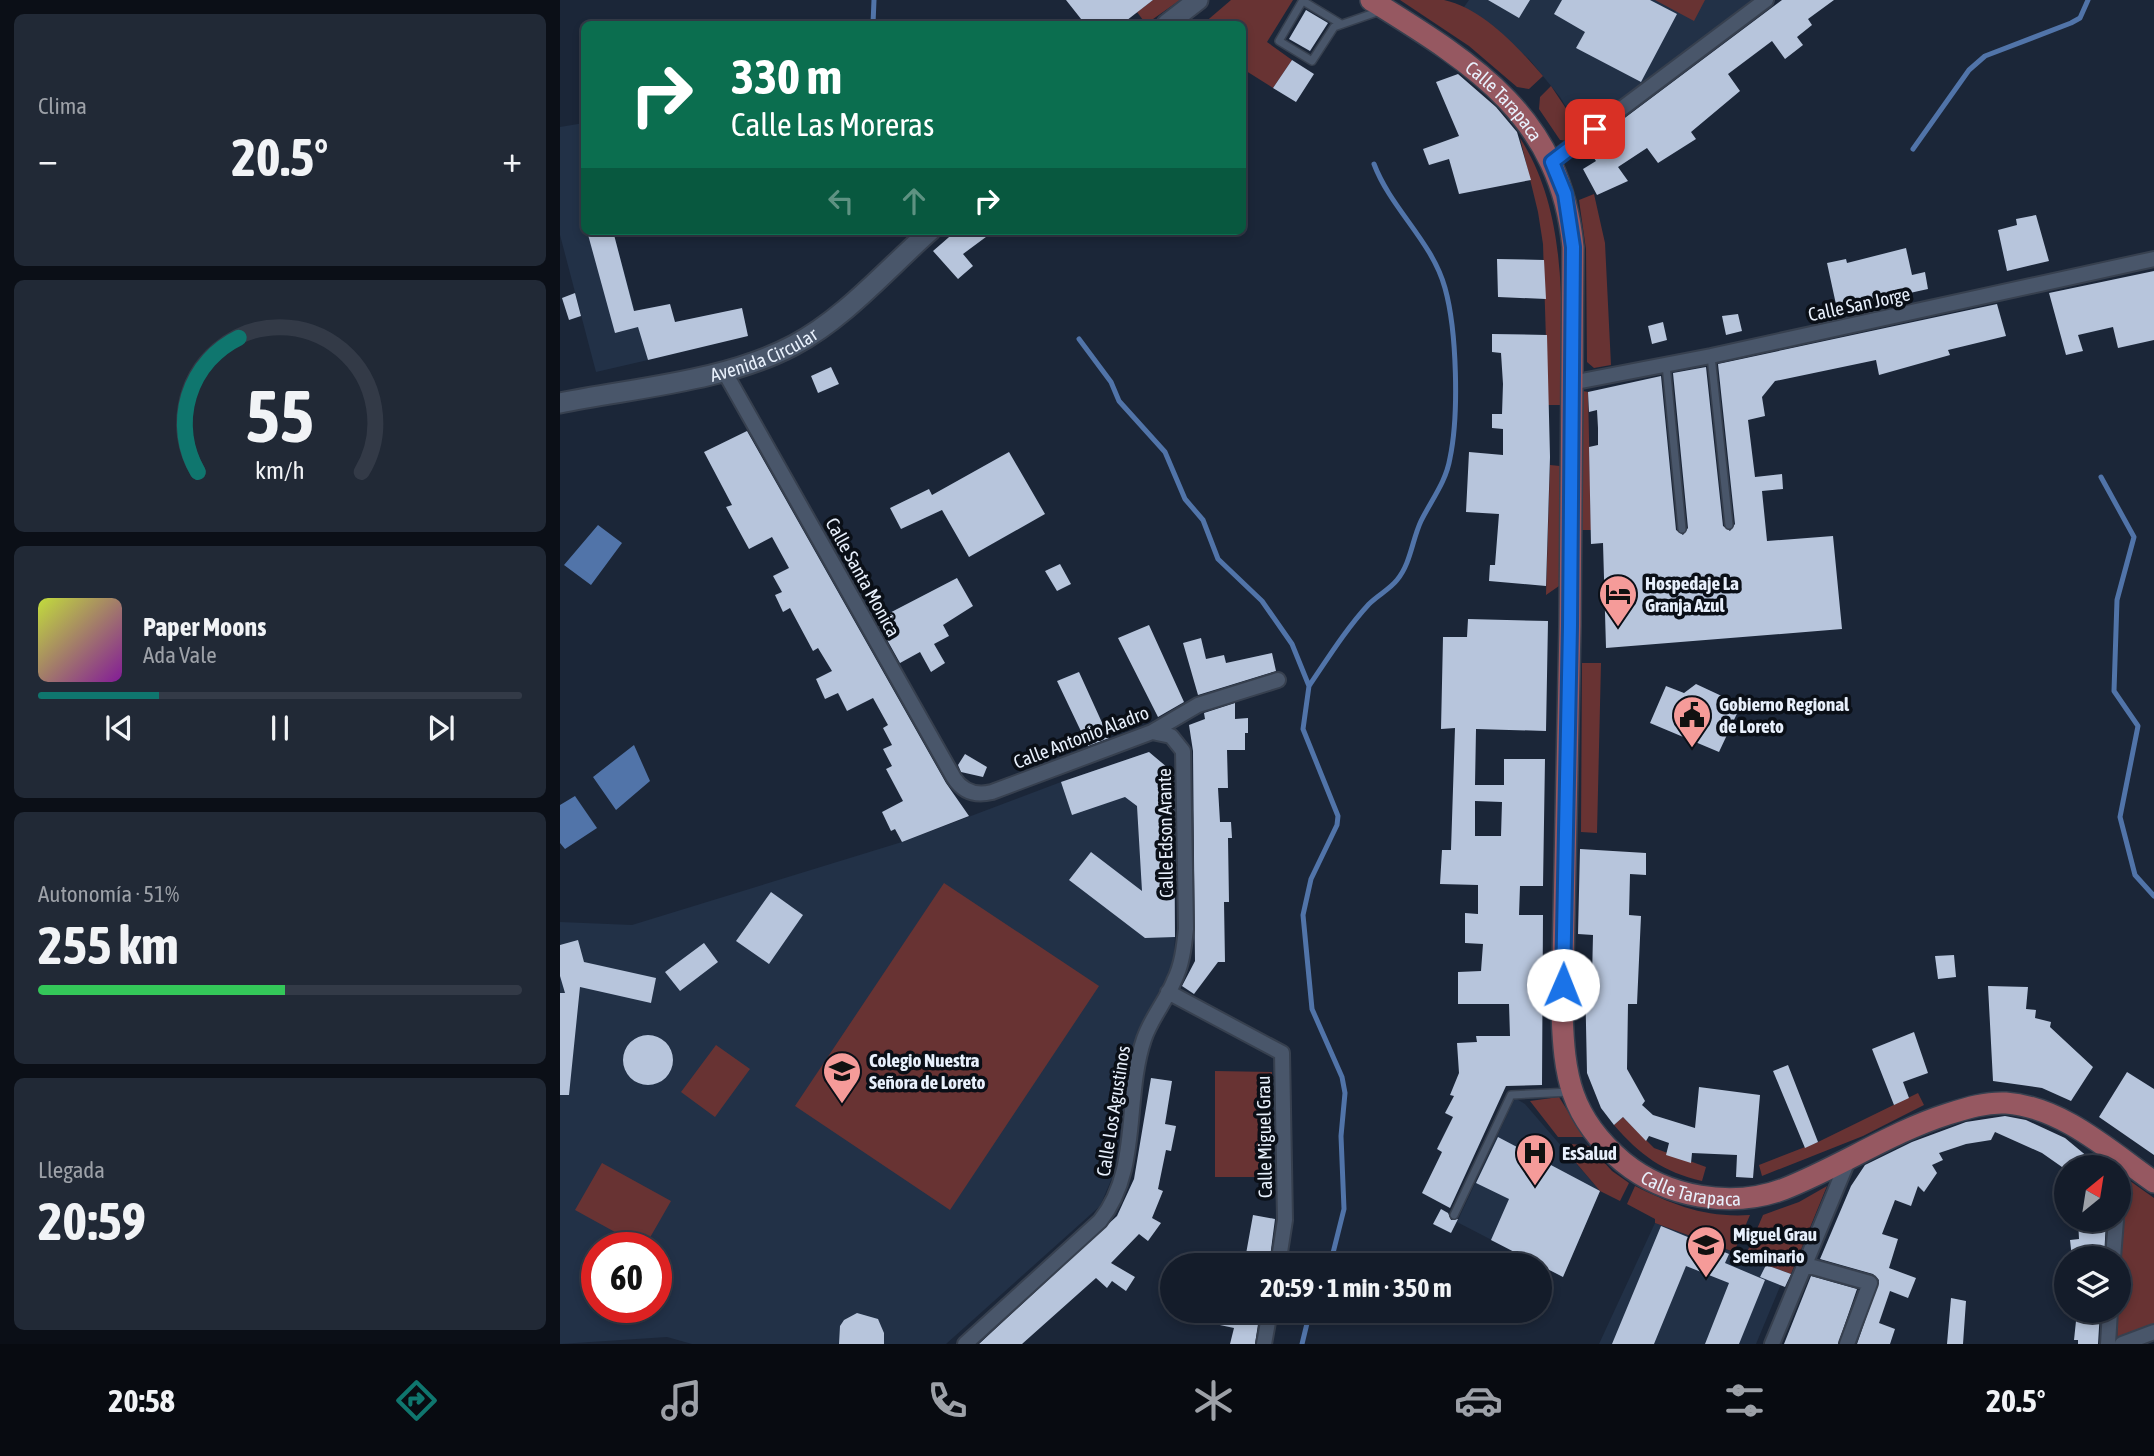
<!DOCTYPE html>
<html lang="es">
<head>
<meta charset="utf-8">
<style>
	body { margin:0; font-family:"Asap Condensed",sans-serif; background:#212936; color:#f1f3f6; height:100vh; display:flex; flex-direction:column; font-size:26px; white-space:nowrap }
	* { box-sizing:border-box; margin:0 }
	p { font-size:23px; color:#9da1a8 }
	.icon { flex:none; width:38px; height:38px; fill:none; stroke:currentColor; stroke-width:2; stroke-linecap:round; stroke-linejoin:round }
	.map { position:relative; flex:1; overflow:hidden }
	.side { display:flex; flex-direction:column; gap:14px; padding:14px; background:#0b0f17; width:560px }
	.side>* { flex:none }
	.guide { position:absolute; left:21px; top:21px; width:665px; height:214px; border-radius:10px; box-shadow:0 4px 10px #0003,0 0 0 2px #333a47; background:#0b6e4f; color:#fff; overflow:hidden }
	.needle { width:46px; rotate:30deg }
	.controls { position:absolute; left:1494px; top:1155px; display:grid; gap:14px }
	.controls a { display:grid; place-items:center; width:77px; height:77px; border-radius:50%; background:#141c2a; box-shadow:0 4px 10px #0003,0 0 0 2px #333a47; font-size:35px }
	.speed { position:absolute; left:21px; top:1232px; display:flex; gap:14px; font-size:35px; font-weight:700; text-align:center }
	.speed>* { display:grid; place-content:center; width:91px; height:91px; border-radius:50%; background:#141c2a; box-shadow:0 4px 10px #0003,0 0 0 2px #333a47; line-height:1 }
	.speed .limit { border:10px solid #d22; background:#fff; color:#111 }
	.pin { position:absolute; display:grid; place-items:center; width:60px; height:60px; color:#fff; margin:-30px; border-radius:14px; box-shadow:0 4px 10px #0006 }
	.me { position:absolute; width:77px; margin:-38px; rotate:1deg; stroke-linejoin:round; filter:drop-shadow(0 0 5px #0008) }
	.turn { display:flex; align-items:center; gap:24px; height:147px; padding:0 35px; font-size:32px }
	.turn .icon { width:91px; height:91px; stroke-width:2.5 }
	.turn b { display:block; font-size:49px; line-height:60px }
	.lanes { display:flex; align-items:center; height:66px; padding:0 35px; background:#0003; justify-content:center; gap:35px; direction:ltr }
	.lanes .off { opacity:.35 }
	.big { font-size:52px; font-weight:700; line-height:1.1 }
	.side .card { flex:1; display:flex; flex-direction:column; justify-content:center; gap:10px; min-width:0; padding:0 24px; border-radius:10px; background:#212936 }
	.side .dial { align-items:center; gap:0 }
	.dial svg { height:182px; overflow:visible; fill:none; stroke:#333a47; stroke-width:7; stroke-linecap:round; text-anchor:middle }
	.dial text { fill:#f1f3f6; stroke:none }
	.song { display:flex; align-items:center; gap:21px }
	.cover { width:84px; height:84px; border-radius:10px; background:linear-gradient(135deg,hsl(70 70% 55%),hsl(290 70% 35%)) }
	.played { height:7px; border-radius:4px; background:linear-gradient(90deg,#0f766e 25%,#333a47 25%) }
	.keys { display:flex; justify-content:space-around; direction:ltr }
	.heat { display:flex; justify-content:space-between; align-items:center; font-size:38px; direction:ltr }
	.charge { height:10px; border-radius:5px; background:linear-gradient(90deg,#34c759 51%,#333a47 0) }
	.trip { position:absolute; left:600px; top:1253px; width:392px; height:70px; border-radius:35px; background:#141c2a; box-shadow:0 4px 10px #0003,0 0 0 2px #333a47; font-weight:700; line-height:70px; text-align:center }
	.tabs { display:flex; height:112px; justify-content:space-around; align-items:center; background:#080b11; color:#9da1a8 }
	.tabs .icon { width:49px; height:49px }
	.tabs .active { color:#0f766e }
	.tabs b { font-size:32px; color:#f1f3f6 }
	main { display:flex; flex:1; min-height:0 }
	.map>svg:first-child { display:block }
	.built { fill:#223147; fill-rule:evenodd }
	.green { fill:#683333 }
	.water { fill:#5174a9 }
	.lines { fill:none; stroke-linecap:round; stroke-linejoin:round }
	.stream { stroke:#5174a9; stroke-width:5 }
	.building { fill:#b7c5dc; fill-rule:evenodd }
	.lane-casing { stroke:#37404f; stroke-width:10 }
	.street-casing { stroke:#37404f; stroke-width:18 }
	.secondary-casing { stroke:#37404f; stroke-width:23 }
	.primary-casing { stroke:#37404f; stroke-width:24 }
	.lane { stroke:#49566a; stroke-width:7 }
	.street { stroke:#49566a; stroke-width:14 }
	.secondary { stroke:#49566a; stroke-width:19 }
	.primary { stroke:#965861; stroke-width:21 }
	.route-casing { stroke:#114b97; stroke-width:18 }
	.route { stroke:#1a73e8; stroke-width:12 }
	.labels { text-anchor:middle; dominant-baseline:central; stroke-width:7; stroke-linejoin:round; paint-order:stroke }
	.street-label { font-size:19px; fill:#e8f0fc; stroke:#0a0f17 }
	.poi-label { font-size:19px; font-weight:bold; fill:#e8f0fc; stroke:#0a0f17; text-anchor:start }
</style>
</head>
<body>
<main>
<section class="side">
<div class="card"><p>Clima</p>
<div class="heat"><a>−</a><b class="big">20.5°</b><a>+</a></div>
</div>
<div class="card dial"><svg viewBox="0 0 100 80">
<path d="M14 69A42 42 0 1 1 86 69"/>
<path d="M14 69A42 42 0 0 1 32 10" stroke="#0f766e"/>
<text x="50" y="56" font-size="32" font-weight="700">55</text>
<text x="50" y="72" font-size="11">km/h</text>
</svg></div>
<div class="card">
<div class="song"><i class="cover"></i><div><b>Paper Moons</b><p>Ada Vale</p></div></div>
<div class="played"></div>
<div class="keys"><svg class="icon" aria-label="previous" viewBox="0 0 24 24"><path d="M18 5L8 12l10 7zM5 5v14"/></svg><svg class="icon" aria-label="pause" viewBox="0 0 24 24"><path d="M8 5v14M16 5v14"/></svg><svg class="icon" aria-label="next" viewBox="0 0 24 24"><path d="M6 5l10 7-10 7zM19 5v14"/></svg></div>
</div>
<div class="card"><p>Autonomía · 51%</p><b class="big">255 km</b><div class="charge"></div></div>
<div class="card"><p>Llegada</p><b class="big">20:59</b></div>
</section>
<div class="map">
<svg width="1594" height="1344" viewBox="0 0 1594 1344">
	<rect width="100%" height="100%" fill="#1b2638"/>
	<!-- built -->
	<path class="built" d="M909 0H1192L1021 131 1000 97 969 59 904 7Z
		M24 123V231H53L88 360 36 372 0 235V127Z
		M589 752 615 937 614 955 609 973 577 1032 552 1178 540 1206 386 1344H132L107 1337 0 1344V922L72 925 342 842 501 782ZM37 1248H96V1307H37Z
		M955 1098 965 1104 1040 1191 1003 1277 897 1222Z
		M1095 1223 1226 1272 1196 1344H1039Z"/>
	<!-- green -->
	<path class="green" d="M593 0H620L586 24 577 12Z
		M671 0H733L707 42 732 60 713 88 683 69 682 24H643Z
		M840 0C853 0 870 0 884 0 922 8 959 48 983 76L969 89 957 87 909 46Z
		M1095 0H1145L1134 21Z
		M991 86 1021 131 1009 141 1000 140 979 109 980 97Z
		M960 138C1010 216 1001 315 1001 405H988L983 244 978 212Z
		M1034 194 1045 243 1051 365 1034 368 1027 362 1026 249 1019 200Z
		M1023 391 1028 392 1031 530H1022L1019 398Z
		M990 465 1000 466 999 586 986 595Z
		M1022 663H1041L1037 833 1021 832Z
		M384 883 539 986 390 1210 235 1106Z
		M156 1045 190 1069 155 1117 121 1092Z
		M655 1071 712 1072 710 1177H655Z
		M1358 1093 1364 1105 1303 1136 1202 1176 1199 1165 1258 1142Z
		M999 1097 1024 1137H998L970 1101Z
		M1063 1117 1094 1148 1146 1167 1142 1181C1103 1172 1080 1155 1054 1125Z
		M1012 1144 1029 1146 1052 1171 1069 1183 1060 1201 1040 1191 1006 1151Z
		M42 1163 111 1201 84 1248 15 1210Z
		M1563 1176 1594 1198V1326L1557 1342Z
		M1075 1186C1113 1205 1146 1218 1190 1215L1174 1252 1095 1223V1219L1067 1204Z
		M1267 1186 1231 1274 1185 1257 1203 1215 1239 1202Z"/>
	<!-- water -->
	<path class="water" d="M38 525 62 543 31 585 4 565Z
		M74 745 90 781 56 810 33 777Z
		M15 796 37 828 5 849 0 843V805Z"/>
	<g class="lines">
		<!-- stream -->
		<path class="stream" d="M313 24 314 0
			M1353 149 1409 70 1425 56 1511 23 1520 18 1528 0
			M519 339 551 382 559 401 605 452 625 499 643 520 658 559 702 601 732 644 749 686 743 729 778 816 777 825 751 879 743 915 752 1009 782 1077 785 1093 781 1136 784 1209 770 1265
			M1541 477 1574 537 1557 600 1554 691 1578 726 1560 817 1575 875 1594 896
			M749 686C768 658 786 629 809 604 818 595 830 589 837 580 851 563 852 540 861 521 872 499 886 482 890 458 899 415 897 331 885 288 872 241 831 209 814 164
			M742 1344 750 1311"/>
	</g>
	<!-- building -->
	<path class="building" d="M506 0H593L562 24H525Z
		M928 0H970L959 18Z
		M1002 0H1090L1117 14 1081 82 1016 48 1025 32 994 14Z
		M1222 0H1274L1248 19 1252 25 1237 37 1243 45 1225 59 1212 41 1168 74 1180 91 1131 132 1136 139 1098 163 1087 148 1058 167 1068 181 1037 195 1023 169 1036 161 1026 147Z
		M746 10 768 23 750 51 729 39Z
		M732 60 754 74 736 102 713 88Z
		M898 74 936 107 957 132 971 180 899 194 889 159 869 165 863 149 899 136 876 82Z
		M1476 215 1489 261 1447 271 1438 230 1457 225 1456 219Z
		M27 231H53L74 311 110 304 115 322 182 308 188 336 88 360 78 327 55 333Z
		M396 231H434L403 254 413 266 398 279 373 251Z
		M1346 248 1352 275 1365 272 1368 289 1277 309 1267 263 1286 259 1287 263Z
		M937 259 984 260 986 299 938 297Z
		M1594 271V340L1558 348 1553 327 1518 335 1523 351 1506 355 1489 293Z
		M15 293 21 316 9 320 2 298Z
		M1437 304 1446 336 1388 350 1390 355 1319 375 1316 360 1215 381 1202 397 1205 416 1188 420 1195 477 1222 474 1223 489 1202 491 1207 541 1273 536 1282 629 1046 648 1043 543 1031 544 1029 447 1038 445V428L1037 410 1029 412 1028 392 1101 376 1116 530 1123 535 1128 528 1113 373 1146 367 1163 526 1170 531 1175 524 1158 364Z
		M1178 314 1182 331 1166 335 1162 316Z
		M1103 322 1107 340 1092 344 1088 326Z
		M932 334 987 335 990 457 986 586 929 581 930 565H935L939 514 906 512 909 452 943 455V429L932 428V414H942L943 384 941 353 932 352Z
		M271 367 279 384 258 393 251 376Z
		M187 431 386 783 409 816 342 842 335 829 331 831 322 812 343 801 326 769 332 766 323 749 332 745 323 728 328 725 313 698 287 711 278 693 265 699 256 679 272 671 258 648 253 651 230 608 223 612 215 595 222 592 213 576 229 568 212 537 189 549 166 507 172 505 144 452Z
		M449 452 485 514 409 557 382 510 341 529 330 508 369 489 372 495Z
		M500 564 511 584 497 591 485 571Z
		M397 578 413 606 383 625 389 636 374 644 385 663 371 672 360 652 340 663 316 620Z
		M908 619 988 621 986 731 916 729 915 785H944V759H985L983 886H960L959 915H983L982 1085 946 1086 890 1208 862 1193 882 1152 877 1149 893 1117 885 1113 894 1096 890 1095 899 1073 897 1043 917 1042 916 1036H950L949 1004H898V972L921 971 923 944 905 943V913L918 914V885L880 884 882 850H891L895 728 881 729 883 637H907ZM915 801 942 802 941 836H915Z
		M589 625 624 702 598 717 558 638Z
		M641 638 646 659 664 655 666 663 712 653 716 671 638 695 623 643Z
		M519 672 549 738 528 746 497 681Z
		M1136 684 1181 705 1159 752 1090 723 1106 686 1124 693Z
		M675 703V719L688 718V733H685V750H667L668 788H658L660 822H671L672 838H668L669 902H664L665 962H658L634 994 622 986 635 961 633 751 629 725 645 719 644 713Z
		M589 752 614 773 615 937 585 938 509 880 531 852 582 891 577 806 565 797 512 815 501 782Z
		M405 754 427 767 423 777 401 772 398 765Z
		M1020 849 1086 853V875L1070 874 1069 915 1081 916 1077 1004H1068L1067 1069 1085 1101 1082 1105 1093 1115 1135 1128 1139 1087 1200 1095 1193 1178 1176 1177 1177 1155 1132 1153 1131 1163 1106 1155 1109 1143 1089 1136 1086 1141 1063 1117 1054 1125 1041 1108 1027 1073 1025 977 1032 978 1033 935 1018 934Z
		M211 892 243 915 209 964 176 941Z
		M18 940 24 962 96 978 91 1003 20 987 9 1095H0V993H5L0 976V945Z
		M144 943 158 962 120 991 105 972Z
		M1394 955 1396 977 1378 979 1375 956Z
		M1428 986 1468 987 1466 1009 1476 1010 1475 1018 1491 1022 1490 1027 1533 1067 1511 1101 1482 1088 1433 1081Z
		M1354 1032 1368 1073 1343 1082 1349 1098 1334 1105 1312 1049Z
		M63 1060a25 25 0 1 1 50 0a25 25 0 1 1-50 0Z
		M1228 1065 1258 1142 1245 1148 1213 1071Z
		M1567 1072 1594 1089V1155L1539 1117Z
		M591 1078 612 1081 605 1124 616 1126 611 1151 606 1150 598 1189 603 1191 592 1218 601 1223 588 1241 579 1234 551 1263 575 1277 566 1291 552 1281 547 1288 536 1278 462 1344H419L557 1216 574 1179Z
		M1445 1116 1466 1120 1505 1138 1540 1167H1502L1482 1153 1435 1132 1431 1140 1406 1144 1379 1153 1383 1160 1372 1165 1377 1173 1364 1192 1358 1186 1351 1206 1335 1200 1322 1234 1338 1239 1329 1268 1356 1278 1348 1298 1330 1291 1319 1323 1335 1329 1330 1344H1297L1319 1280 1313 1274 1260 1259 1291 1186 1305 1165 1352 1142 1406 1122Z
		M938 1137 1040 1191 1003 1277 931 1240 949 1199 916 1183Z
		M881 1209 888 1213 891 1220 898 1219 891 1233 873 1224Z
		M693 1215 715 1219 709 1265H684Z
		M1518 1220H1546L1544 1258H1512L1510 1240 1519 1239Z
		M1101 1226 1169 1254 1165 1263 1205 1280 1179 1344H1145L1169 1283 1126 1266 1094 1344H1052Z
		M1206 1265 1231 1274 1225 1287 1200 1277Z
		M1251 1276 1297 1289 1278 1344H1224Z
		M1391 1298 1406 1301 1403 1344H1387Z
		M622 1311H700L695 1344H670L674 1328 622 1317Z
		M1523 1311H1540L1538 1344H1518V1340H1514L1516 1321 1523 1322Z
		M297 1313 318 1319 324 1333V1344H279L280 1326 284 1320Z"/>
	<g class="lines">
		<defs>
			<path id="lane" d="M743 0 719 41 752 61 774 27 820 11
				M743 1 781 24
				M1151 356 1169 525
				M1106 365 1122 529
				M894 1215 951 1095 1010 1092"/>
			<path id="street" d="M992 161 1206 0
				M164 371 394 778C403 792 416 796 432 792L592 732 638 705 718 680
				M1011 383 1151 356 1594 259
				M608 992 722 1053 725 1220 718 1265
				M1553 1258 1556 1220
				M1246 1265 1310 1283 1287 1344
				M405 1344 540 1221C581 1170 564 1098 584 1039 591 1018 606 1001 614 981 622 965 624 947 626 929L623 751 611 736 592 732
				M704 1344 710 1311
				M1212 1344 1289 1158
				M1548 1344 1550 1311
				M1562 1344 1594 1332"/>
			<g id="secondary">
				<path d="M607 24 638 0"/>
				<path id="s1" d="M0 403C74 388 167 381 234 345 285 318 327 269 370 231"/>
			</g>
			<g id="primary">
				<path id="s2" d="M811 0C914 64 1000 116 1013 247L1010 626 1002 1011C1004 1076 1010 1117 1063 1162 1106 1197 1171 1209 1224 1189 1280 1167 1331 1132 1388 1114 1407 1108 1426 1102 1446 1103 1502 1107 1550 1151 1594 1182"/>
			</g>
		</defs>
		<!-- lane casing -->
		<use href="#lane" class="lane-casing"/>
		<!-- street casing -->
		<use href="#street" class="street-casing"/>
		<!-- secondary casing -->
		<use href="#secondary" class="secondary-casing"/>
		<!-- primary casing -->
		<use href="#primary" class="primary-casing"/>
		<!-- lane -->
		<use href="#lane" class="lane"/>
		<!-- street -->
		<use href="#street" class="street"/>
		<!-- secondary -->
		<use href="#secondary" class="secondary"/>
		<!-- primary -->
		<use href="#primary" class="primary"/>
	</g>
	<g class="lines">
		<defs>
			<path id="route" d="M1003 985 1010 626 1013 247 1005 194 992 162 1035 129"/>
		</defs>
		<!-- route casing -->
		<use href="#route" class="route-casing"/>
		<!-- route -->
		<use href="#route" class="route"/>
	</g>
	<!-- icons -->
	<defs>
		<symbol id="hotel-pin" viewBox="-11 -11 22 30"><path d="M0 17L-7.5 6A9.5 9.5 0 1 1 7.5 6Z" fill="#f59b99" stroke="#0a0f17"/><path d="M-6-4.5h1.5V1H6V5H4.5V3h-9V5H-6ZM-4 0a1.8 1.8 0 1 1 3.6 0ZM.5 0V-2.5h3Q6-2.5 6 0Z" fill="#111"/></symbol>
		<symbol id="civic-pin" viewBox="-11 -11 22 30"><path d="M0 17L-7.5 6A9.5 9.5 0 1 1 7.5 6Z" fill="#f59b99" stroke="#0a0f17"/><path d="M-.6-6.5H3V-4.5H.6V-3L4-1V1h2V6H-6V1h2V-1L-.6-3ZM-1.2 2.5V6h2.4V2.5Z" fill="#111"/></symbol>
		<symbol id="school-pin" viewBox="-11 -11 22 30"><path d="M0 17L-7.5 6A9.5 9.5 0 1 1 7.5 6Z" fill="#f59b99" stroke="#0a0f17"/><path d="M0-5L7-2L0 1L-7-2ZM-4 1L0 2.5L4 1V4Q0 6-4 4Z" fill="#111"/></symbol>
		<symbol id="hospital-pin" viewBox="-11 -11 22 30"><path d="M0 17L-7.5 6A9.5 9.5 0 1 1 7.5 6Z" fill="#f59b99" stroke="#0a0f17"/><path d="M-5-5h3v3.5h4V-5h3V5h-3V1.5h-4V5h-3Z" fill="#111"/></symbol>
	</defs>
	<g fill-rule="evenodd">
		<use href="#hotel-pin" x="1036" y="572" width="44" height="60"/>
		<use href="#civic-pin" x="1110" y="693" width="44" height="60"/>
		<use href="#school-pin" x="260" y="1049" width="44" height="60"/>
		<use href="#hospital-pin" x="953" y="1131" width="44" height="60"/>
		<use href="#school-pin" x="1124" y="1223" width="44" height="60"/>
	</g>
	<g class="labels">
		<!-- street labels -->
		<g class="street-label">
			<text stroke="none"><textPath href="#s2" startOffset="168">Calle Tarapaca</textPath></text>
			<text transform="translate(1299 304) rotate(-12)">Calle San Jorge</text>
			<text stroke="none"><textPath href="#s1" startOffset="210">Avenida Circular</textPath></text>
			<text transform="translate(303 577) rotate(61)">Calle Santa Monica</text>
			<text transform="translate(521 737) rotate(-21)">Calle Antonio Aladro</text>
			<text transform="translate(605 833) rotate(-91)">Calle Edson Arante</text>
			<text transform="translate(553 1111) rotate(-81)">Calle Los Agustinos</text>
			<text transform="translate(704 1137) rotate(-91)">Calle Miguel Grau</text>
			<text stroke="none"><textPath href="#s2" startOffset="1342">Calle Tarapaca</textPath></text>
		</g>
		<!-- poi labels -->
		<g class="poi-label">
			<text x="1085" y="583">Hospedaje La<tspan x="1085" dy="22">Granja Azul</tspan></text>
			<text x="1159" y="704">Gobierno Regional<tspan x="1159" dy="22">de Loreto</tspan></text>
			<text x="309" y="1060">Colegio Nuestra<tspan x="309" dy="22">Señora de Loreto</tspan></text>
			<text x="1002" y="1153">EsSalud</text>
			<text x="1173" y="1234">Miguel Grau<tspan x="1173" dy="22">Seminario</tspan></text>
		</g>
	</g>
</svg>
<div class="controls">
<a><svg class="needle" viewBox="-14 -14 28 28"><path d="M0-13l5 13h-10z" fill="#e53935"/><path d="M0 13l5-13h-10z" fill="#9da1a8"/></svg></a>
<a><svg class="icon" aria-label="layers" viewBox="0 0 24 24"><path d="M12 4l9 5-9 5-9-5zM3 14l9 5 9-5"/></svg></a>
</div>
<div class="speed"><div class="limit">60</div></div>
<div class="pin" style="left:1035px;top:129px;background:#d93025"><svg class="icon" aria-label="arrive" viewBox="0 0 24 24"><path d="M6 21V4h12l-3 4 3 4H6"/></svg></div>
<svg class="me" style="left:1003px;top:985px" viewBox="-20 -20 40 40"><circle r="19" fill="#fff"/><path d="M0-13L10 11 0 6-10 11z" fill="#1a73e8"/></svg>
<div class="trip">20:59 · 1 min · 350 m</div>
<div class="guide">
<div class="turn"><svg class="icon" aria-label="right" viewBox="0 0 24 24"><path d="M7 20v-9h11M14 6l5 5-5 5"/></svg><div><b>330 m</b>Calle Las Moreras</div></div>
<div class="lanes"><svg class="icon off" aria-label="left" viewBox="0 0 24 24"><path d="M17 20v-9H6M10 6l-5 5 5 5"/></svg><svg class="icon off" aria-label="ahead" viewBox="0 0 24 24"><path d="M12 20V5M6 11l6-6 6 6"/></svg><svg class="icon" aria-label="right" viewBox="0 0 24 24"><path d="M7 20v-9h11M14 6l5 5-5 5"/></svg></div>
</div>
</div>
</main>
<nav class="tabs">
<b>20:58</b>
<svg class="icon active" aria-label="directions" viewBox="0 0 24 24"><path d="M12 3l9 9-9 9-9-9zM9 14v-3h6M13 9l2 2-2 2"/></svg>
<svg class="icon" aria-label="music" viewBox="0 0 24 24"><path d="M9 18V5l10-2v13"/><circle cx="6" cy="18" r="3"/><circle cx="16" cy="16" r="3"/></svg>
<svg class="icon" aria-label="phone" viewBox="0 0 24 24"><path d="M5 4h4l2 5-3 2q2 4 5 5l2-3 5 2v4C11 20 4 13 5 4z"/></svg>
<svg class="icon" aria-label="climate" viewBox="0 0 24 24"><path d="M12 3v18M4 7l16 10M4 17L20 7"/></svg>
<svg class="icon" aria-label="car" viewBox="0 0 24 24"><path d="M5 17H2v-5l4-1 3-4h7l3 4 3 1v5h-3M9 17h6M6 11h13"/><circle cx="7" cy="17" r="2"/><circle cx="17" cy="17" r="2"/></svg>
<svg class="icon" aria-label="filters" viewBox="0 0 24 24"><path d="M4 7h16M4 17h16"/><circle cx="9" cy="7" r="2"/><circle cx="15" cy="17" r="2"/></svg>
<b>20.5°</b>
</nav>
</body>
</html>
